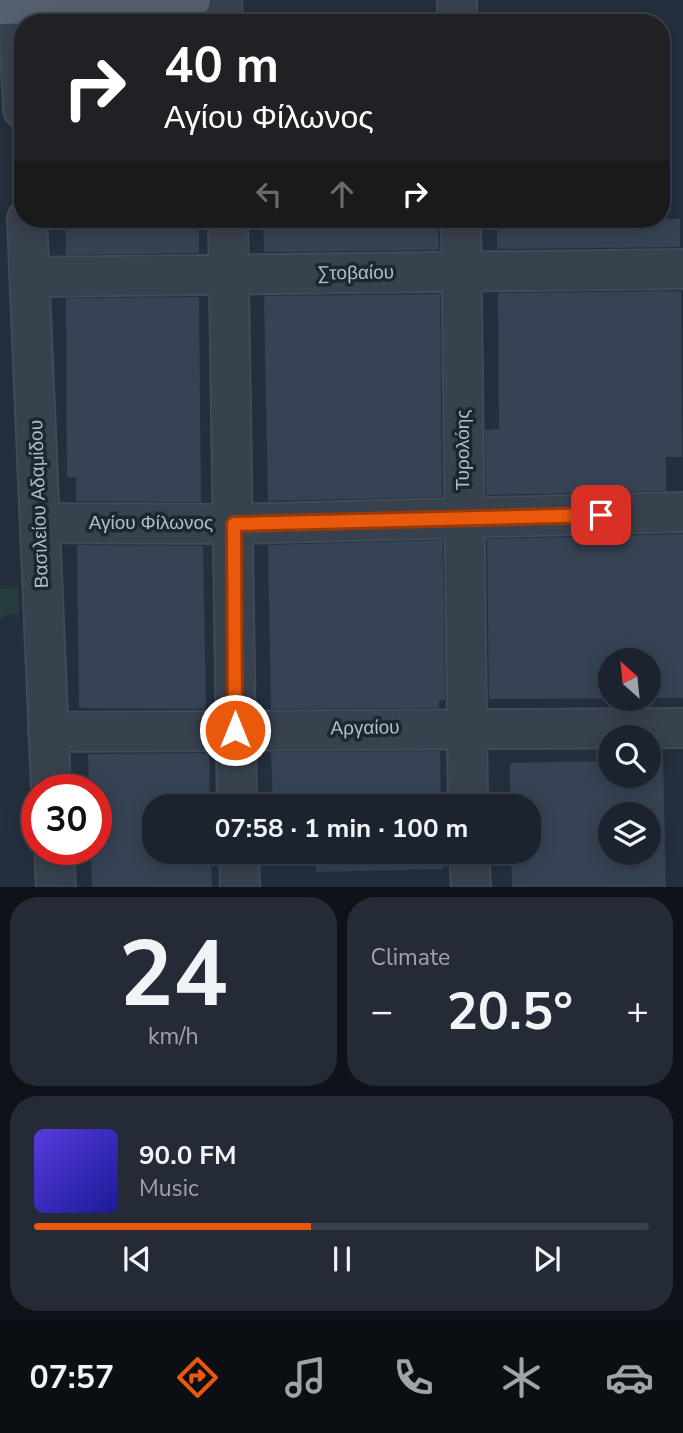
<!DOCTYPE html>
<html lang="en">
<head>
<meta charset="utf-8">
<style>
	body { margin:0; font-family:"Nunito Sans",sans-serif; background:#242b36; color:#f1f3f6; height:100vh; display:flex; flex-direction:column; font-size:26px; white-space:nowrap }
	* { box-sizing:border-box; margin:0 }
	p { font-size:23px; color:#a0a4aa }
	.icon { flex:none; width:38px; height:38px; fill:none; stroke:currentColor; stroke-width:2; stroke-linecap:round; stroke-linejoin:round }
	.map { position:relative; height:887px; overflow:hidden }
	.drawer { display:flex; flex-direction:column; gap:10px; padding:10px; background:#0f1319; flex:1 }
	.drawer>* { flex:none }
	.guide { position:absolute; left:14px; top:14px; width:656px; height:214px; border-radius:28px; box-shadow:0 4px 18px #0003,0 0 0 2px #39404a; background:#202124; color:#fff; overflow:hidden }
	.needle { width:46px; rotate:333deg }
	.controls { position:absolute; left:598px; top:648px; display:grid; gap:14px }
	.controls a { display:grid; place-items:center; width:63px; height:63px; border-radius:50%; background:#1b232e; box-shadow:0 4px 18px #0003,0 0 0 2px #39404a; font-size:35px }
	.speed { position:absolute; left:21px; top:774px; display:flex; gap:14px; font-size:35px; font-weight:700; text-align:center }
	.speed>* { display:grid; place-content:center; width:91px; height:91px; border-radius:50%; background:#1b232e; box-shadow:0 4px 18px #0003,0 0 0 2px #39404a; line-height:1 }
	.speed .limit { border:10px solid #d22; background:#fff; color:#111 }
	.pin { position:absolute; display:grid; place-items:center; width:60px; height:60px; color:#fff; margin:-30px; border-radius:14px; box-shadow:0 4px 10px #0006 }
	.me { position:absolute; width:77px; margin:-38px; rotate:0deg; stroke-linejoin:round; filter:drop-shadow(0 0 5px #0008) }
	.turn { display:flex; align-items:center; gap:24px; height:147px; padding:0 35px; font-size:32px }
	.turn .icon { width:91px; height:91px; stroke-width:2.5 }
	.turn b { display:block; font-size:49px; line-height:60px }
	.lanes { display:flex; align-items:center; height:66px; padding:0 35px; background:#0003; justify-content:center; gap:35px; direction:ltr }
	.lanes .off { opacity:.35 }
	.big { font-size:52px; font-weight:700; line-height:1.1 }
	.drawer .tile { flex:1; display:flex; flex-direction:column; justify-content:center; gap:10px; min-width:0; padding:0 24px; border-radius:28px; background:#242b36 }
	.drawer .dial { align-items:center; gap:0 }
	.dial b { font-size:91px; line-height:1 }
	.song { display:flex; align-items:center; gap:21px }
	.cover { width:84px; height:84px; border-radius:10px; background:linear-gradient(135deg,hsl(250 70% 55%),hsl(240 70% 35%)) }
	.played { height:7px; border-radius:4px; background:linear-gradient(90deg,#ea580c 45%,#39404a 45%) }
	.keys { display:flex; justify-content:space-around; direction:ltr }
	.heat { display:flex; justify-content:space-between; align-items:center; font-size:38px; direction:ltr }
	.drawer .tiles { flex:1; display:grid; gap:10px; grid-template-columns:1fr 1fr }
	.tile:last-child { grid-column:span 2 }
	.trip { position:absolute; left:142px; top:794px; width:399px; height:70px; border-radius:28px; background:#1b232e; box-shadow:0 4px 18px #0003,0 0 0 2px #39404a; font-weight:700; line-height:70px; text-align:center }
	.tab-bar { display:flex; height:112px; justify-content:space-around; align-items:center; background:#0b0e12; color:#a0a4aa }
	.tab-bar .icon { width:49px; height:49px }
	.tab-bar .on { color:#ea580c }
	.tab-bar b { font-size:32px; color:#f1f3f6 }
	.map>svg:first-child { display:block }
	.green { fill:#263c3f }
	.building { fill:#364354; fill-rule:evenodd }
	.lines { fill:none; stroke-linecap:round; stroke-linejoin:round }
	.minor-casing { stroke:#414a57; stroke-width:42 }
	.major-casing { stroke:#414a57; stroke-width:42 }
	.minor { stroke:#38414e; stroke-width:38 }
	.major { stroke:#56606e; stroke-width:38 }
	.route-casing { stroke:#983908; stroke-width:18 }
	.route { stroke:#ea580c; stroke-width:12 }
	.labels { text-anchor:middle; dominant-baseline:central; stroke-width:7; stroke-linejoin:round; paint-order:stroke }
	.street-label { font-size:19px; fill:#b4bcc9; stroke:#1d2633 }
</style>
</head>
<body>
<div class="map">
<svg width="683" height="887" viewBox="0 0 683 887">
	<rect width="100%" height="100%" fill="#242f3e"/>
	<!-- green -->
	<path class="green" d="M18 587 19 614 4 615 0 621V652V589Z"/>
	<!-- building -->
	<path class="building" d="M65 219H199V253L66 255Z
		M263 219H438L439 250 264 252Z
		M497 219H680V247L497 249Z
		M681 291 682 457H666V491L486 495 485 430 499 429 498 293Z
		M440 294 442 497 268 501 264 296Z
		M199 297 201 502 76 501V477H67L66 298Z
		M683 534V698L489 699 487 539ZM611 660H649V698H611Z
		M443 540 445 700 439 701V708L271 709 268 545Z
		M77 545 203 546 206 709 79 708Z
		M440 751 441 807H273L271 752Z
		M209 753 210 807H154V852H211L212 887H92L91 849H96V789H89L88 754Z
		M663 759 666 887H512L511 852H528V807H510V763L611 761V775H649V760ZM611 814H649V852H611Z
		M316 852H442L443 869 316 872Z"/>
	<g class="lines">
		<defs>
			<path id="minor" d="M222 0 223 23
				M457 0V23
				M18 4 23 109
				M27 219 51 789
				M228 219 237 807
				M461 219 468 807
				M30 277 683 269
				M40 523 234 524 683 512
				M48 732 683 728
				M54 849 56 887
				M239 852 240 887
				M469 852 471 887"/>
			<path id="major" d="M0 5 191 0"/>
		</defs>
		<!-- minor casing -->
		<use href="#minor" class="minor-casing"/>
		<!-- major casing -->
		<use href="#major" class="major-casing"/>
		<!-- minor -->
		<use href="#minor" class="minor"/>
		<!-- major -->
		<use href="#major" class="major"/>
	</g>
	<g class="lines">
		<defs>
			<path id="route" d="M235 730 234 524 601 515"/>
		</defs>
		<!-- route casing -->
		<use href="#route" class="route-casing"/>
		<!-- route -->
		<use href="#route" class="route"/>
	</g>
	<g class="labels">
		<!-- street labels -->
		<g class="street-label">
			<text transform="translate(356 273) rotate(-1)">Στοβαίου</text>
			<text transform="translate(463 450) rotate(-90)">Τυρολόης</text>
			<text transform="translate(39 504) rotate(-92)">Βασιλείου Αδαμίδου</text>
			<text x="151" y="523">Αγίου Φίλωνος</text>
			<text transform="translate(365 728) rotate(-1)">Αργαίου</text>
		</g>
	</g>
</svg>
<div class="controls">
<a><svg class="needle" viewBox="-14 -14 28 28"><path d="M0-13l5 13h-10z" fill="#e53935"/><path d="M0 13l5-13h-10z" fill="#a0a4aa"/></svg></a>
<a><svg class="icon" aria-label="search" viewBox="0 0 24 24"><circle cx="10" cy="10" r="6"/><path d="M15 15l6 6"/></svg></a>
<a><svg class="icon" aria-label="layers" viewBox="0 0 24 24"><path d="M12 4l9 5-9 5-9-5zM3 14l9 5 9-5"/></svg></a>
</div>
<div class="speed"><div class="limit">30</div></div>
<div class="pin" style="left:601px;top:515px;background:#d93025"><svg class="icon" aria-label="arrive" viewBox="0 0 24 24"><path d="M6 21V4h12l-3 4 3 4H6"/></svg></div>
<svg class="me" style="left:235px;top:730px" viewBox="-20 -20 40 40"><circle r="17" fill="#ea580c" stroke="#fff" stroke-width="3"/><path d="M0-11L8 9 0 5-8 9z" fill="#fff"/></svg>
<div class="trip">07:58 · 1 min · 100 m</div>
<div class="guide">
<div class="turn"><svg class="icon" aria-label="right" viewBox="0 0 24 24"><path d="M7 20v-9h11M14 6l5 5-5 5"/></svg><div><b>40 m</b>Αγίου Φίλωνος</div></div>
<div class="lanes"><svg class="icon off" aria-label="left" viewBox="0 0 24 24"><path d="M17 20v-9H6M10 6l-5 5 5 5"/></svg><svg class="icon off" aria-label="ahead" viewBox="0 0 24 24"><path d="M12 20V5M6 11l6-6 6 6"/></svg><svg class="icon" aria-label="right" viewBox="0 0 24 24"><path d="M7 20v-9h11M14 6l5 5-5 5"/></svg></div>
</div>
</div>
<section class="drawer">
<div class="tiles">
<div class="tile dial"><b>24</b><p>km/h</p></div>
<div class="tile"><p>Climate</p>
<div class="heat"><a>−</a><b class="big">20.5°</b><a>+</a></div>
</div>
<div class="tile">
<div class="song"><i class="cover"></i><div><b>90.0 FM</b><p>Music</p></div></div>
<div class="played"></div>
<div class="keys"><svg class="icon" aria-label="previous" viewBox="0 0 24 24"><path d="M18 5L8 12l10 7zM5 5v14"/></svg><svg class="icon" aria-label="pause" viewBox="0 0 24 24"><path d="M8 5v14M16 5v14"/></svg><svg class="icon" aria-label="next" viewBox="0 0 24 24"><path d="M6 5l10 7-10 7zM19 5v14"/></svg></div>
</div>
</div>
</section>
<nav class="tab-bar">
<b>07:57</b>
<svg class="icon on" aria-label="directions" viewBox="0 0 24 24"><path d="M12 3l9 9-9 9-9-9zM9 14v-3h6M13 9l2 2-2 2"/></svg>
<svg class="icon" aria-label="music" viewBox="0 0 24 24"><path d="M9 18V5l10-2v13"/><circle cx="6" cy="18" r="3"/><circle cx="16" cy="16" r="3"/></svg>
<svg class="icon" aria-label="phone" viewBox="0 0 24 24"><path d="M5 4h4l2 5-3 2q2 4 5 5l2-3 5 2v4C11 20 4 13 5 4z"/></svg>
<svg class="icon" aria-label="climate" viewBox="0 0 24 24"><path d="M12 3v18M4 7l16 10M4 17L20 7"/></svg>
<svg class="icon" aria-label="car" viewBox="0 0 24 24"><path d="M5 17H2v-5l4-1 3-4h7l3 4 3 1v5h-3M9 17h6M6 11h13"/><circle cx="7" cy="17" r="2"/><circle cx="17" cy="17" r="2"/></svg>
</nav>
</body>
</html>
